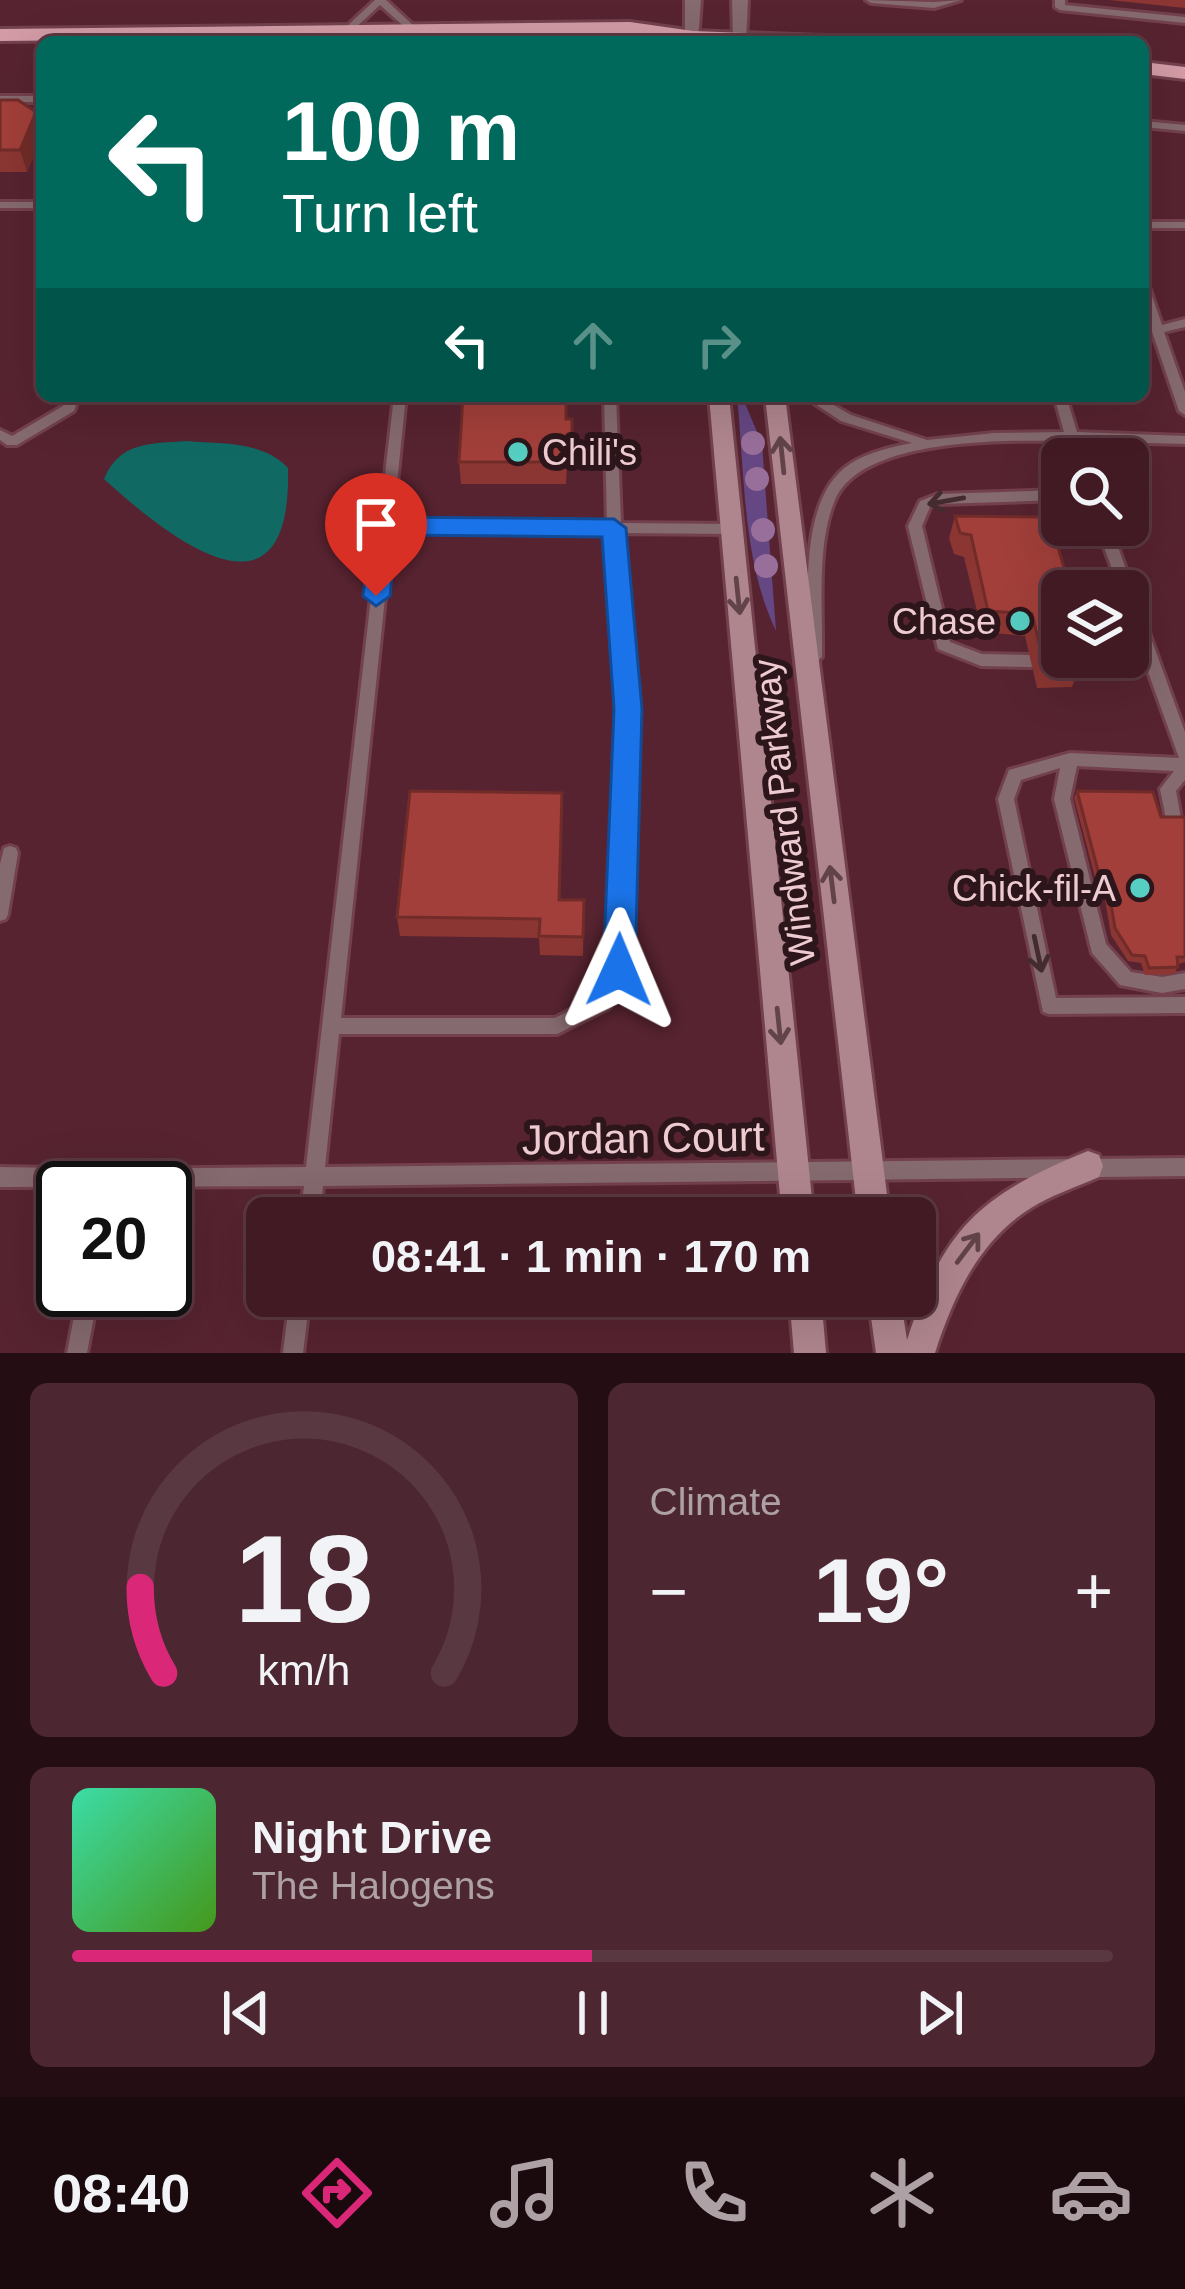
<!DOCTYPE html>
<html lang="en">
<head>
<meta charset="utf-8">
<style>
	body { margin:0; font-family:Helvetica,sans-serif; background:#4c2731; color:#f1f3f6; height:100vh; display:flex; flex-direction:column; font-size:45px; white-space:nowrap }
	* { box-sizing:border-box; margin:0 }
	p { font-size:39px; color:#aea1a6 }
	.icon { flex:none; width:66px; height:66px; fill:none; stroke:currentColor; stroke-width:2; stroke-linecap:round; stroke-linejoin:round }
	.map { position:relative; height:1353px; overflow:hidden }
	.panel { display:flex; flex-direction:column; gap:30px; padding:30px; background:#240e14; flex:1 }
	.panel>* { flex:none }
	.top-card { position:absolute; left:36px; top:36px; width:1113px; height:366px; border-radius:18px; box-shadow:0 12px 48px #0002,0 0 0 3px #5a3841; background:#00695c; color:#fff; overflow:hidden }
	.fabs { position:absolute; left:1041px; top:438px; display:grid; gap:24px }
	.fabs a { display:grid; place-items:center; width:108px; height:108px; border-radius:18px; background:#411a24; box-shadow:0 12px 48px #0002,0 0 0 3px #5a3841; font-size:60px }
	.speed { position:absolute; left:36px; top:1161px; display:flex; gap:24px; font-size:60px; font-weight:700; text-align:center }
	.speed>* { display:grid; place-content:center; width:156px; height:156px; border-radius:50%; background:#411a24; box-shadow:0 12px 48px #0002,0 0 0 3px #5a3841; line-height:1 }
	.speed .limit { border:6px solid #111; border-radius:18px; background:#fff; color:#111 }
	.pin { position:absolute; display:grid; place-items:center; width:102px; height:102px; color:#fff; margin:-123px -51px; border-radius:50% 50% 50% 0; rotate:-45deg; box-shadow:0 0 12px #0007 }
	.pin .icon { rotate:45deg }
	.me { position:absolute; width:132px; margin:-66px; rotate:1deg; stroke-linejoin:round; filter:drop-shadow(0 0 9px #0008) }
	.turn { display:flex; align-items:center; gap:42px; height:252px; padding:0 48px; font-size:54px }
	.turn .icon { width:156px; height:156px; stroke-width:2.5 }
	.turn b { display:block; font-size:84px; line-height:102px }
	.lanes { display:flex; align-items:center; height:114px; padding:0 48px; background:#0003; justify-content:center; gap:60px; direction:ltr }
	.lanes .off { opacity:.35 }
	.big { font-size:90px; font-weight:600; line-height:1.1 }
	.panel .card { flex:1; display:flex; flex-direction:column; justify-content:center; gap:18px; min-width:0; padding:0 42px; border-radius:18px; background:#4c2731 }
	.panel .dial { align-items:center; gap:0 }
	.dial svg { height:312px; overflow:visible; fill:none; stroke:#5a3841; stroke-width:7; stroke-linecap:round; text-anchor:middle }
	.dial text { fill:#f1f3f6; stroke:none }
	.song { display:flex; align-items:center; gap:36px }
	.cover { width:144px; height:144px; border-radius:18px; background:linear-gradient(135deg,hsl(160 70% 55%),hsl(100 70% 35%)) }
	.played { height:12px; border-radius:6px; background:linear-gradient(90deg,#db2777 50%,#5a3841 50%) }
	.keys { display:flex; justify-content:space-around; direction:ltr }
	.heat { display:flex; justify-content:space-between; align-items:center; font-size:66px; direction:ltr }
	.panel .tiles { flex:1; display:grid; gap:30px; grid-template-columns:1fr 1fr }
	.card:last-child { grid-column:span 2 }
	.trip { position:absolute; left:246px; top:1197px; width:690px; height:120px; border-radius:18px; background:#411a24; box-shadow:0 12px 48px #0002,0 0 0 3px #5a3841; font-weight:600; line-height:120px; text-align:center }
	.tabs { display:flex; height:192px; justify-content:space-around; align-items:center; background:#1a0a0e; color:#aea1a6 }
	.tabs .icon { width:84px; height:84px }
	.tabs .current { color:#db2777 }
	.tabs b { font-size:54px; color:#f1f3f6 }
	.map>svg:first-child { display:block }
	.green { fill:#654783 }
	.water { fill:#106a63 }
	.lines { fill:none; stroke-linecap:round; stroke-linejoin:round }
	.service-casing { stroke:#72414d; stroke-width:6 }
	.tertiary-casing { stroke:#72414d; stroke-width:6 }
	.secondary-casing { stroke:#72414d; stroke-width:6 }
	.primary-casing { stroke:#72414d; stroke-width:6 }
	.service { fill:#856a6f; fill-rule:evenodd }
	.tertiary { fill:#856a6f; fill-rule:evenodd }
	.secondary { fill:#b0868e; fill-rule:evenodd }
	.primary { fill:#d29ba6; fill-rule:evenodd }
	.tree { fill:#986f9a }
	.wall { fill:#8b3632 }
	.shaded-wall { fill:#712c29 }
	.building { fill:#a23f3a; stroke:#712c29; stroke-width:3 }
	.oneway { stroke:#614349 }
	.oneway2 { stroke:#432b30 }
	.route { fill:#1a73e8; stroke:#114b97; stroke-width:3 }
	.poi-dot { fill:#57cec2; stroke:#2d161b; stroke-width:4.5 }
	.labels { text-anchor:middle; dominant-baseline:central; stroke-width:12; stroke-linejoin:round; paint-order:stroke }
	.poi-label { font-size:36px; fill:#edcbd1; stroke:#2d161b; text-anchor:end }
	.street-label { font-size:36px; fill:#edcbd1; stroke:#2d161b }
	.near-street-label { font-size:42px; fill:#edcbd1; stroke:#2d161b }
</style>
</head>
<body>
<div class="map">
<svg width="1185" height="1353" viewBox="0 0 1185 1353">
	<rect width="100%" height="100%" fill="#572330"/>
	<!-- green -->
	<path class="green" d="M742 396 762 444 776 631C742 560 745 474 737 397Z"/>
	<!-- water -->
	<path class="water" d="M187 441C223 444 262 441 288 468 292 634 172 541 104 479 120 441 150 444 187 441Z"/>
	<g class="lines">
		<defs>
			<path id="service" d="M375 0H386L415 27V31H409L380 5 351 32H345V28Z
				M866 0 934 2 961 0 934 8 871 3Z
				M1055 0H1065V5L1185 17V23L1060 10 1055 7Z
				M0 96H42V102H0Z
				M1143 121 1185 125V131L1143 127Z
				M0 202H42V208H0Z
				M1143 222H1185V228H1143Z
				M1143 283 1149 287 1162 325 1185 319V327L1164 332 1185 392V415L1179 411 1143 305Z
				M67 396H79L74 411 17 445H7L0 440V430L12 436 63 406Z
				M394 396H406L393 521 607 523 604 396H616L621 523 731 524 738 529 731 534 621 533 636 709 628 970 609 1008 557 1034H339L325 1167 1185 1158V1176L323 1186 320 1218H300L304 1186 0 1187V1167L111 1169 306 1167ZM392 531 607 533 620 709 610 969 597 996 555 1018H341Z
				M803 396H818L851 415 927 440 994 433 1064 432 1054 396H1066L1077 432 1185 436V444L1080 441 1086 459H1072L1067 441C1008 440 862 437 835 500 816 544 823 610 822 657L815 663 808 657C809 602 797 498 850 464 868 452 892 447 912 443L841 421Z
				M1062 490V500L939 504 930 507 922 526 950 642 982 654 1031 655 1036 657 1038 661 1036 665 1031 667 981 666 938 649 908 526 920 501 938 494Z
				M1096 525H1110L1185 732V780L1176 791 1182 824 1180 829 1174 831 1168 829 1160 789 1174 771 1077 766 1070 799 1106 944 1131 972 1162 977 1185 973V989L1162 993 1120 985 1092 953 1054 799 1060 768 1021 780 1014 799 1056 998 1185 997V1013L1049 1014 1043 1012 998 799 1009 770 1070 753 1179 758 1147 669 1064 666 1059 664 1057 660 1062 655V657L1143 658 1128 614V591H1120Z
				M10 846 16 848 18 853 8 914 6 919 0 921V864L4 848Z
				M79 1290H99L87 1353H67Z
				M290 1296H310L303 1353H283Z"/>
			<path id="tertiary" d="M685 0H701L698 40 685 37Z
				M732 0H748L746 41 733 38Z"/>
			<path id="secondary" d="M709 396H729L814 1218H782Z
				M765 396H785L890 1218H858Z
				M1088 1151 1099 1155 1103 1166 1099 1177C1076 1187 1052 1195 1031 1208 979 1240 953 1297 935 1353H876L868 1296H900L907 1340C944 1227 980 1195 1088 1151Z
				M789 1296H821L826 1353H794Z"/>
			<path id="primary" d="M630 22 693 31 823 36 833 42H687L630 34 0 41V29Z
				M1143 62 1185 67V79L1143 74Z"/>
		</defs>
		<!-- service casing -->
		<use href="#service" class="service-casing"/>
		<!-- tertiary casing -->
		<use href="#tertiary" class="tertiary-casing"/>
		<!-- secondary casing -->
		<use href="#secondary" class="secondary-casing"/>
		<!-- primary casing -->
		<use href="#primary" class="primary-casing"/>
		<!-- service -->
		<use href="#service" class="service"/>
		<!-- tertiary -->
		<use href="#tertiary" class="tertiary"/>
		<!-- secondary -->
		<use href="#secondary" class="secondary"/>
		<!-- primary -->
		<use href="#primary" class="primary"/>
	</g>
	<!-- trees -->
	<g class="tree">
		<circle cx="753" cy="443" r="12"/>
		<circle cx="757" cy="479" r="12"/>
		<circle cx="763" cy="530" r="12"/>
		<circle cx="766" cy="566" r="12"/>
	</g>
	<!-- wall -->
	<path class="wall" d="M1109 0H1185V8Z
		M0 100 36 112 42 131V156L38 145 27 172H0Z
		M567 419H572V463H567L566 484H461L459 462Z
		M955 516 1062 591V657L1080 666 1072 687 1037 688 1025 636 982 632 964 557 954 554 949 538Z
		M1077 791 1161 817H1185V962L1178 964V967L1174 974 1145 975 1141 963 1128 961 1111 935 1104 893 1099 892 1074 798Z
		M562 813 560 900H584L583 956 540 955 539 938 400 936 397 917Z"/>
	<!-- shaded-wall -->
	<path class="shaded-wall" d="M36 112 42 136 27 172 20 150Z"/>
	<!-- building -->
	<path class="building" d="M0 100H18L36 112 20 150H0Z
		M463 396H566V419H572V441H566V462H459Z
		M955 516 1049 517 1071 591H1062V657H1078L1080 666 1045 667 1032 614 988 611 971 535 960 533Z
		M410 791 562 793 559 900H584L583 937 539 936 540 919 397 917Z
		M1077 791 1153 792 1161 817H1185V957H1177L1178 967 1149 968 1145 956 1132 955 1115 928 1108 886H1102Z"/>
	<!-- one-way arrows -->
	<defs><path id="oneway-shaft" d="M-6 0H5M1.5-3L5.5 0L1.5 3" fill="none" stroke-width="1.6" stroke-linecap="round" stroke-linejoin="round" transform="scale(3)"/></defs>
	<g class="oneway">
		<use href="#oneway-shaft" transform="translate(782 455) rotate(-96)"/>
		<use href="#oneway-shaft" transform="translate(738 596) rotate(84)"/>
		<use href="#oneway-shaft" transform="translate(832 884) rotate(-97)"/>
		<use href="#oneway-shaft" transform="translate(779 1026) rotate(84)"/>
		<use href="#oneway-shaft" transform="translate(968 1248) rotate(-53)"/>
	</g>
	<g class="oneway2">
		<use href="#oneway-shaft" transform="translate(946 501) rotate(170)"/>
		<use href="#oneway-shaft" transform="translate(1038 954) rotate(78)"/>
	</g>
	<!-- route -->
	<path class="route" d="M384 517 614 519 626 528 642 709 635 970 630 980 619 984 608 980 603 970 614 709 602 537 396 535 390 596 376 606 363 596 372 526Z"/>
	<!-- markers -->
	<g class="poi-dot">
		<circle cx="518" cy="452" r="12"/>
		<circle cx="1020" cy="621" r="12"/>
		<circle cx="1140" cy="888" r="12"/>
	</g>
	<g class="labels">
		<!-- poi labels -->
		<g class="poi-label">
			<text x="542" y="452" text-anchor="start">Chili's</text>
			<text x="996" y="621">Chase</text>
			<text x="1116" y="888">Chick-fil-A</text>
		</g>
		<!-- street labels -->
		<g class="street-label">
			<text transform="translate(784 812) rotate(-97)">Windward Parkway</text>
		</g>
		<!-- near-street labels -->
		<g class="near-street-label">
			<text transform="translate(643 1138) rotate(-1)">Jordan Court</text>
		</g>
	</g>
</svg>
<div class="fabs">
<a><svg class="icon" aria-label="search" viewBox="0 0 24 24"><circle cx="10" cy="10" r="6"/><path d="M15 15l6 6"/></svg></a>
<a><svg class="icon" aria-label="layers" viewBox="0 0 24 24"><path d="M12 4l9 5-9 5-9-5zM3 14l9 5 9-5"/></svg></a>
</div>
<div class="speed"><div class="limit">20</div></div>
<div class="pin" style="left:376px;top:596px;background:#d93025"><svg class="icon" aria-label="arrive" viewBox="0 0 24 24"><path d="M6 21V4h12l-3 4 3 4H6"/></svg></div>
<svg class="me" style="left:619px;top:970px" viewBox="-20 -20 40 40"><path d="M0-17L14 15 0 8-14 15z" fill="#1a73e8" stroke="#fff" stroke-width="4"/></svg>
<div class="trip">08:41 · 1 min · 170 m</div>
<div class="top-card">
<div class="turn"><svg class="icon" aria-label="left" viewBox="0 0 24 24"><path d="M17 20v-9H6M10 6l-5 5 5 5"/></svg><div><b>100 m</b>Turn left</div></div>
<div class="lanes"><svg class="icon" aria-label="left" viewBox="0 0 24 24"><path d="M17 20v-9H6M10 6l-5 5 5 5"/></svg><svg class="icon off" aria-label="ahead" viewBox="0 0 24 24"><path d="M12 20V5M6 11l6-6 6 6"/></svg><svg class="icon off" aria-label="right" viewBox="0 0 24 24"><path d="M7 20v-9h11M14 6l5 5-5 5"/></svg></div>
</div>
</div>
<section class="panel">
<div class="tiles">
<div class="card dial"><svg viewBox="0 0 100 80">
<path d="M14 69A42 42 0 1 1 86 69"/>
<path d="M14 69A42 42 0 0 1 8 47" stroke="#db2777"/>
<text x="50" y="56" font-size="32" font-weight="700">18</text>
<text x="50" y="72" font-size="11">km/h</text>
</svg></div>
<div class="card"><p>Climate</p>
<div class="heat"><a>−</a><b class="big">19°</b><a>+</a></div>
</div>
<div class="card">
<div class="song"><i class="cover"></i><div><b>Night Drive</b><p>The Halogens</p></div></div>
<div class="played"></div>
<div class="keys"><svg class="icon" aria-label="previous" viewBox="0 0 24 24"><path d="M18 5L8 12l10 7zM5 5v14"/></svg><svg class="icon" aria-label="pause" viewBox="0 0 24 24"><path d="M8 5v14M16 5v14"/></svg><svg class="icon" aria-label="next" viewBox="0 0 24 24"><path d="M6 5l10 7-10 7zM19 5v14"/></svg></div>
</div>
</div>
</section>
<nav class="tabs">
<b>08:40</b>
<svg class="icon current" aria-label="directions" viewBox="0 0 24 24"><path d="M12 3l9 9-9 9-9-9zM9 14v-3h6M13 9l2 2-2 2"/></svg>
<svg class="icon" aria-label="music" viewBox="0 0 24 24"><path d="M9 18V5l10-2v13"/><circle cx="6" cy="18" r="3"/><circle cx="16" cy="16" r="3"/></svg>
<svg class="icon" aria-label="phone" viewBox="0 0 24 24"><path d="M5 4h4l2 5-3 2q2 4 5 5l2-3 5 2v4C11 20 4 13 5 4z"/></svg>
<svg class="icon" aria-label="climate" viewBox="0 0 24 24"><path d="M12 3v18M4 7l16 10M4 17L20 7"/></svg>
<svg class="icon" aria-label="car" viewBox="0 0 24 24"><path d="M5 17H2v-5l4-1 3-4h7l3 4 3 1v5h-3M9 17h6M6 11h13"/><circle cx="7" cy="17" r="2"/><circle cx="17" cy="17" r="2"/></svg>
</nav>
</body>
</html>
